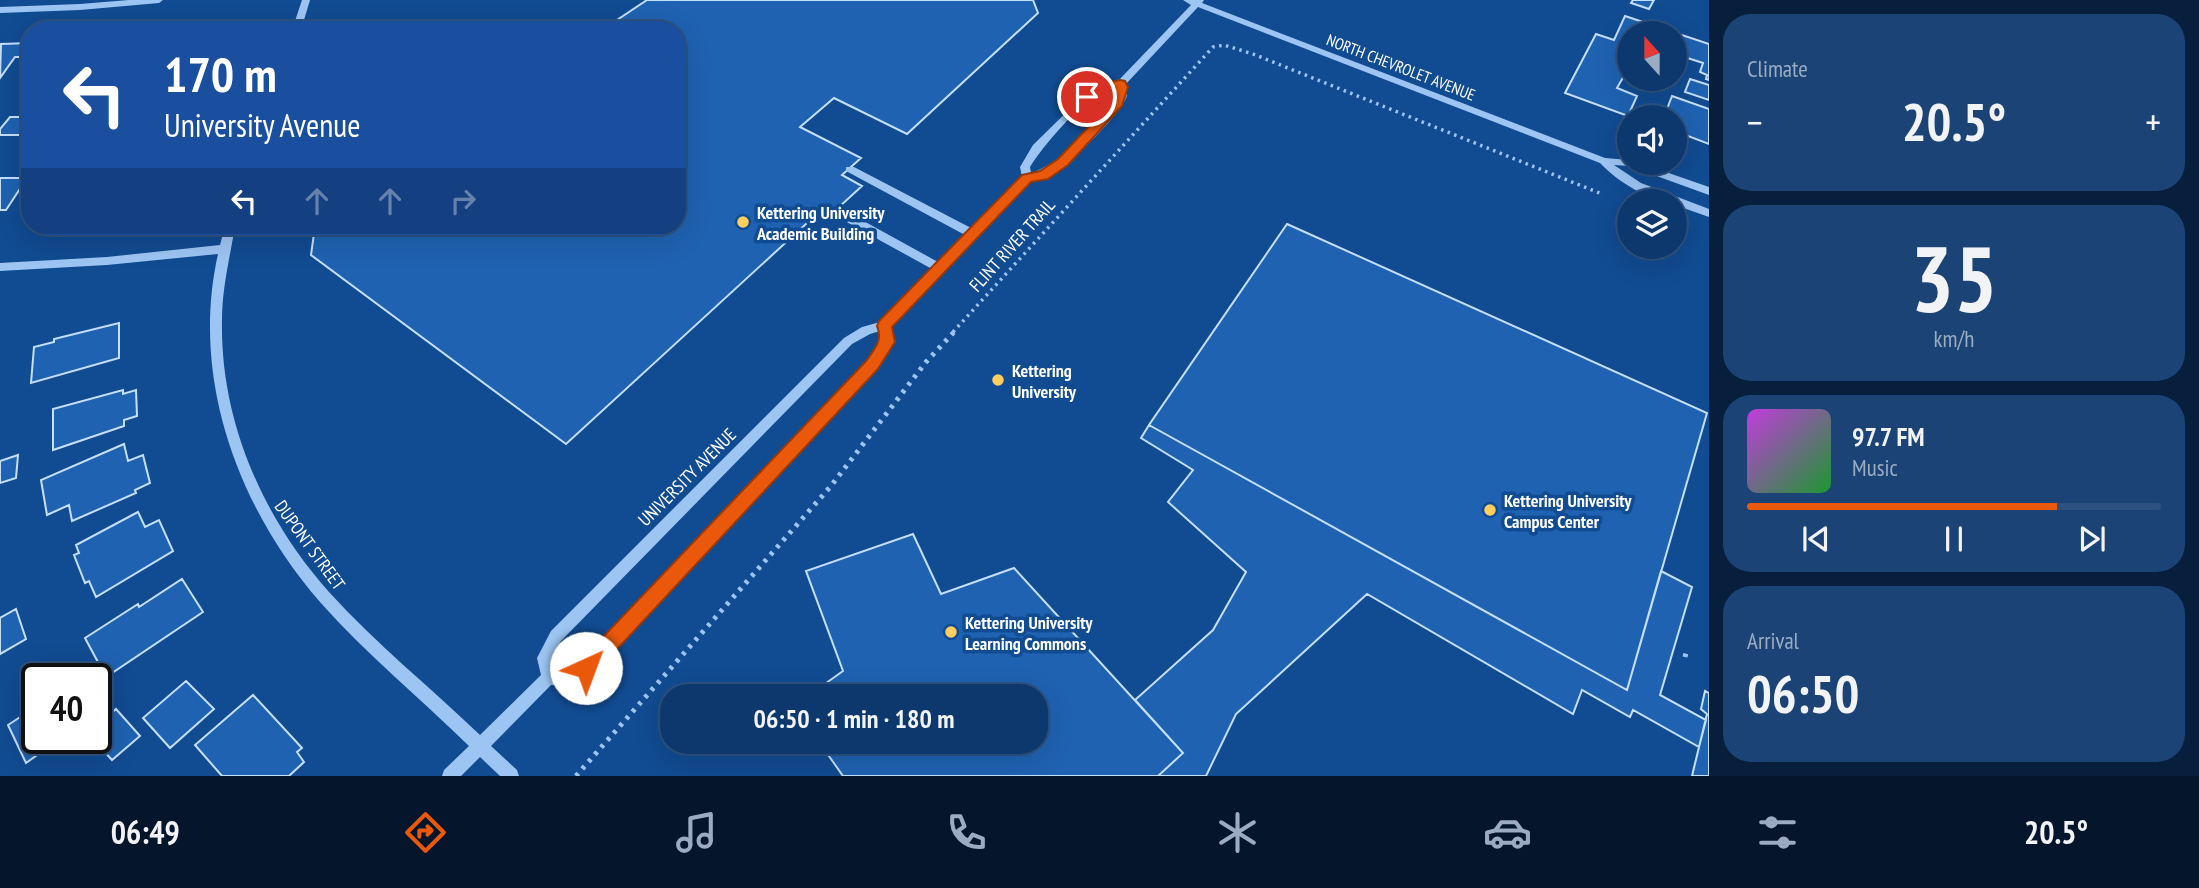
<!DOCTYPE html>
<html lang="en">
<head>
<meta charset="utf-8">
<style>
	body { margin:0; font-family:"PT Sans Narrow",sans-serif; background:#1b4375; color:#f1f3f6; height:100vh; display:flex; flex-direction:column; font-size:26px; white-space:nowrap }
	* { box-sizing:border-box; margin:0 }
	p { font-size:23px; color:#9aacc2 }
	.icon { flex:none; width:38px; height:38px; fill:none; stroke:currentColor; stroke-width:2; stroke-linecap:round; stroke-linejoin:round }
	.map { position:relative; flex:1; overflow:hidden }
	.drawer { display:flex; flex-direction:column; gap:14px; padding:14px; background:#071f3c; width:490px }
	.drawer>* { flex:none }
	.guide { position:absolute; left:21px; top:21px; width:665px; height:214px; border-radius:28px; box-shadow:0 7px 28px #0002,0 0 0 2px #2d5280; background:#1a4fa0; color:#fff; overflow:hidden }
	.needle { width:46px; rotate:339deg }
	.buttons { position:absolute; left:1617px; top:21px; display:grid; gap:14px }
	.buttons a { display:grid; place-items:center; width:70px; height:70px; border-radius:50%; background:#0d386d; box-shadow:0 7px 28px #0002,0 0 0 2px #2d5280; font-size:35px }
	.speed { position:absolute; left:21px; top:663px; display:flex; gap:14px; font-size:35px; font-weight:700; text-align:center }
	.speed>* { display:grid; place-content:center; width:91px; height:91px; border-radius:50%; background:#0d386d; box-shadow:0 7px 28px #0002,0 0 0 2px #2d5280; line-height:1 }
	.speed .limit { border:4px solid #111; border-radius:10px; background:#fff; color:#111 }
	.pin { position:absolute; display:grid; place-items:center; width:60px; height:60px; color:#fff; margin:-30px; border:4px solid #fff; border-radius:50%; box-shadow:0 2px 7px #0007 }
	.me { position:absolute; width:77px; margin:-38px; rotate:43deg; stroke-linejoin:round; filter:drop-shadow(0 0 5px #0008) }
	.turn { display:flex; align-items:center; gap:24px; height:147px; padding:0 28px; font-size:32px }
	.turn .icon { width:91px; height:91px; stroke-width:2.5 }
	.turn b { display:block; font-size:49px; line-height:60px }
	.lanes { display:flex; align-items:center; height:66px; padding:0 28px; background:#0003; justify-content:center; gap:35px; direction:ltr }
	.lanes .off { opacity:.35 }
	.big { font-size:52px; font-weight:800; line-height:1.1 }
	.drawer .widget { flex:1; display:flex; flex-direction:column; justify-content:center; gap:10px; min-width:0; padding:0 24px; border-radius:28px; background:#1b4375 }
	.drawer .dial { align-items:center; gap:0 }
	.dial b { font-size:91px; line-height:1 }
	.song { display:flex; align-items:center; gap:21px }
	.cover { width:84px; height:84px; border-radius:10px; background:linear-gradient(135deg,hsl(290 70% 55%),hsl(130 70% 35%)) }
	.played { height:7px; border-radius:4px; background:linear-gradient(90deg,#ea580c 75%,#2d5280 75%) }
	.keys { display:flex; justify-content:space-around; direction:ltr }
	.heat { display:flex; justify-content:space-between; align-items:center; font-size:38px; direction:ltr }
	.trip { position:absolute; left:660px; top:684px; width:388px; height:70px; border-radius:28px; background:#0d386d; box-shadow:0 7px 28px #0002,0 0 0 2px #2d5280; font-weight:800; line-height:70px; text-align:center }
	.dock { display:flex; height:112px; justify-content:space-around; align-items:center; background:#05162c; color:#9aacc2 }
	.dock .icon { width:49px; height:49px }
	.dock .on { color:#ea580c }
	.dock b { font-size:32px; color:#f1f3f6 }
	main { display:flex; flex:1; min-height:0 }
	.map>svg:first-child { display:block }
	.building { fill:#1f62b1; stroke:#c4dffd; stroke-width:2 }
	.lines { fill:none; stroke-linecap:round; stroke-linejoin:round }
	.path-far1 { stroke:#9dc5f3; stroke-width:3.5; stroke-dasharray:2.5 4.5; stroke-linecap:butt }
	.path { stroke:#9dc5f3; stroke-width:5; stroke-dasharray:3.5 6; stroke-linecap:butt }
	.minor { fill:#9dc5f3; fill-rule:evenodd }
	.route { fill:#ea580c; stroke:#983908; stroke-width:2 }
	.poi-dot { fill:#ffce5e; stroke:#114b91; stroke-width:2.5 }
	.labels { text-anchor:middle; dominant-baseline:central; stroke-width:7; stroke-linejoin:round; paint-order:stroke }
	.far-street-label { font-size:16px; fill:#fff; stroke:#114b91 }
	.poi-label { font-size:18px; font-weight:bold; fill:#fff; stroke:#114b91; text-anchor:start }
	.street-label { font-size:18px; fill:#fff; stroke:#114b91 }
</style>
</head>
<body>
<main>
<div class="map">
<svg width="1709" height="776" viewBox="0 0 1709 776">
	<rect width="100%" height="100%" fill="#114b91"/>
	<!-- building -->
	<path class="building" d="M647 0H1033L1038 13 907 134 834 98 800 127 861 158 842 175 862 186 827 218 818 213 566 444 311 255 315 226H677V30H602Z
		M1633 0H1654L1649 9 1631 3Z
		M1625 16 1709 44V80L1706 79 1707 75 1700 72 1703 63 1675 54V33H1629V67L1617 88 1637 96 1628 116 1565 93 1596 34 1614 40Z
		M234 25 232 30H195L196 28Z
		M30 43 21 57H15L0 78 1 44Z
		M1690 79 1709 85V100L1685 92Z
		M1672 96 1709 109V144L1675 131V117H1664Z
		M10 117H30V130L26 135H0V129Z
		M0 178H27L6 210H0Z
		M1287 224 1707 413 1627 690 1149 425Z
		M119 323V358L31 383 34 347 54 342V339Z
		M123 390V394L136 390 137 416 124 420V426L53 450V409Z
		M1149 425 1627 690 1661 571 1692 587 1660 695 1706 720 1699 747 1633 710 1630 717 1582 690 1573 714 1367 594 1236 714 1206 776H1158L1183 753 1135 700 1213 630 1246 572 1168 502 1193 470 1141 438Z
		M124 444 128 461 143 455 150 483 135 490 136 493 72 521 69 505 47 515 41 480Z
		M18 455 16 478 0 483V461Z
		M138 512 145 527 159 520 173 551 96 597 89 581 85 583 74 555 79 553 76 545Z
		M913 534 941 594 1014 568 1183 753 1158 776H843L819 742H1036V696H808L843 671 806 571Z
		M182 579 203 612 106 677 85 638 138 604 139 607Z
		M16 609 26 639 0 654V618Z
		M186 681 214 709 170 748 143 718Z
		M1705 691 1709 693V776H1692L1707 714 1701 709Z
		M253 695 302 748 297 752 304 762 289 776H222L195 745Z
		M37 706V738H61L26 763 8 725Z
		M116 709 140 736 112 760 92 738H96V726Z"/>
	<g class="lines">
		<!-- path-far1 -->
		<path class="path-far1" d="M953 332 1213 47 1224 45 1253 54 1602 194"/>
		<!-- path -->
		<path class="path" d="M1685 657 1687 648
			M576 776 831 486 926 362 955 331"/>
		<!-- minor -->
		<path class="minor" d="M129 0H163L159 3 80 10 0 13V7L80 4Z
			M302 0H310L301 30H292Z
			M1183 0H1204L1202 3 1605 158 1629 160V163H1640L1709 187V195L1629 166 1614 165 1641 183 1709 209V217L1675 205V201C1648 201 1618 182 1600 163L1198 7 1125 85C1125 86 1127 94 1127 95 1124 112 1071 162 1056 171 1048 176 1040 179 1030 181L890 326C896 343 887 355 876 367L591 673 569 686 551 685 491 746 517 770 519 776H500L480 757 461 776H442L444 770 469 746C420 698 366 654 320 602 238 508 190 378 218 254L107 265 0 271V263L107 257 220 245 225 226H235C230 257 222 288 222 320 220 421 263 518 329 592 375 643 430 687 480 735L541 675 537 658 551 631 844 338 862 327 880 322 932 269 832 214 831 211 832 208H840L938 262 965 235 846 171V167H854L971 228 1022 177 1020 167 1033 145 1084 95 1096 87 1117 82 1191 5ZM1116 88C1120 111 1054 168 1031 173L1030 167C1042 147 1079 104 1100 93 1105 90 1110 89 1116 88ZM880 331 879 346 868 361 581 663 569 671H555L552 659 561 641 852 344 870 334Z"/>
	</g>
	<!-- route -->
	<path class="route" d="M1120 80 1125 81 1128 87 1122 106 1068 165 1048 179 1031 182 892 327 895 342 878 369 593 675 586 678 580 675 577 668 580 661 867 360C875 348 883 340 877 326L879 321 1022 175 1040 171 1058 159 1112 102 1115 88 1087 101 1083 100V94L1103 83Z"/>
	<!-- markers -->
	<g class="poi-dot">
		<circle cx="743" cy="222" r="7"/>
		<circle cx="998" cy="380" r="7"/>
		<circle cx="1490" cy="510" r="7"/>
		<circle cx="951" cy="632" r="7"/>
	</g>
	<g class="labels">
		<!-- far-street labels -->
		<g class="far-street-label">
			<text transform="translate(1401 67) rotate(21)">NORTH CHEVROLET AVENUE</text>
		</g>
		<!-- poi labels -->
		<g class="poi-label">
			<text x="757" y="212">Kettering University<tspan x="757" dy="21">Academic Building</tspan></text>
			<text x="1012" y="370">Kettering<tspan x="1012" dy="21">University</tspan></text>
			<text x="1504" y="500">Kettering University<tspan x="1504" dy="21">Campus Center</tspan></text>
			<text x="965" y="622">Kettering University<tspan x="965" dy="21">Learning Commons</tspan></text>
		</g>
		<!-- street labels -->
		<g class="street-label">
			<text transform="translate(1012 245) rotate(-48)">FLINT RIVER TRAIL</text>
			<text transform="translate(687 477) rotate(-45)">UNIVERSITY AVENUE</text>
			<text transform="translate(310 545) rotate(54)">DUPONT STREET</text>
		</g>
	</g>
</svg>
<div class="buttons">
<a><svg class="needle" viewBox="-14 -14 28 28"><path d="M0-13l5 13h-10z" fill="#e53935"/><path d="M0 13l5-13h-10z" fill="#9aacc2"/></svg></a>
<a><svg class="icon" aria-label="sound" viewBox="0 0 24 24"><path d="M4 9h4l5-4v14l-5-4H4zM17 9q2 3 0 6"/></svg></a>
<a><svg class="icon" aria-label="layers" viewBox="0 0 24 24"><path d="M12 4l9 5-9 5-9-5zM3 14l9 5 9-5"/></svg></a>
</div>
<div class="speed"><div class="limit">40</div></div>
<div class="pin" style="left:1087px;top:97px;background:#d93025"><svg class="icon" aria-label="arrive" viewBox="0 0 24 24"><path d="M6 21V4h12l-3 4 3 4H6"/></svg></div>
<svg class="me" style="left:586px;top:668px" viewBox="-20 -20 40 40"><circle r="19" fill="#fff"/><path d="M0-13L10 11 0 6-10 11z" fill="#ea580c"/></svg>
<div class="trip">06:50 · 1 min · 180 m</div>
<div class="guide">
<div class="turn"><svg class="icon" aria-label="left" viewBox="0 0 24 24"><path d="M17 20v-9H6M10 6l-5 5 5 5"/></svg><div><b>170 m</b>University Avenue</div></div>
<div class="lanes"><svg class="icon" aria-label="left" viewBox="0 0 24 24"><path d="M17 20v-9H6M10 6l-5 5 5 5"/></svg><svg class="icon off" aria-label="ahead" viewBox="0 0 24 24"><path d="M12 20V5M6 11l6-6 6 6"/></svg><svg class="icon off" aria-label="ahead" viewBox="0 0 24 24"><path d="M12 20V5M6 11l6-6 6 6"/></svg><svg class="icon off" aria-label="right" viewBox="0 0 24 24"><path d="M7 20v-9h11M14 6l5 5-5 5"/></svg></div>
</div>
</div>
<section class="drawer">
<div class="widget"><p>Climate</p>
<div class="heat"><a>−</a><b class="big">20.5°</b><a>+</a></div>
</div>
<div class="widget dial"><b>35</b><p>km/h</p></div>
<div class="widget">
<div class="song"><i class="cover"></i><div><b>97.7 FM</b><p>Music</p></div></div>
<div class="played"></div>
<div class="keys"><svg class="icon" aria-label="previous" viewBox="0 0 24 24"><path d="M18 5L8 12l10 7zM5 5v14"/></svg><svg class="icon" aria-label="pause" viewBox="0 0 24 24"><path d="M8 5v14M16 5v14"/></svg><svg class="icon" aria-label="next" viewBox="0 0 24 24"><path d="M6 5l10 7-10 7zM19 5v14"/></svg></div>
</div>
<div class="widget"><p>Arrival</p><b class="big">06:50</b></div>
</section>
</main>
<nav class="dock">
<b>06:49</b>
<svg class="icon on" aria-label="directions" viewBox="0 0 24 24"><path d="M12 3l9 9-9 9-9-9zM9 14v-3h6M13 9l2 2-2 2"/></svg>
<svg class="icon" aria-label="music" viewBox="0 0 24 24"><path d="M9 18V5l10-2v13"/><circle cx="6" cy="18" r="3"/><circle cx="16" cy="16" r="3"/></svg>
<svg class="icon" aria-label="phone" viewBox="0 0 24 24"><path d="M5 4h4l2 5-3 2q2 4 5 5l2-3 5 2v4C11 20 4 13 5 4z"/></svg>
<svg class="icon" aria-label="climate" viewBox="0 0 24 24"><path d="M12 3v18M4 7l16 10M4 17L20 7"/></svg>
<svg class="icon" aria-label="car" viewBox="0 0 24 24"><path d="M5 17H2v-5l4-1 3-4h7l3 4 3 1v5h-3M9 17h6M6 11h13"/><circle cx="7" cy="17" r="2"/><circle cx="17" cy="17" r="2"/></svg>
<svg class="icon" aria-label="filters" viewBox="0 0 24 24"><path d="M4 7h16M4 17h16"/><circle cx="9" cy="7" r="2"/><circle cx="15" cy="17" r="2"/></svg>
<b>20.5°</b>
</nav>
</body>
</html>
